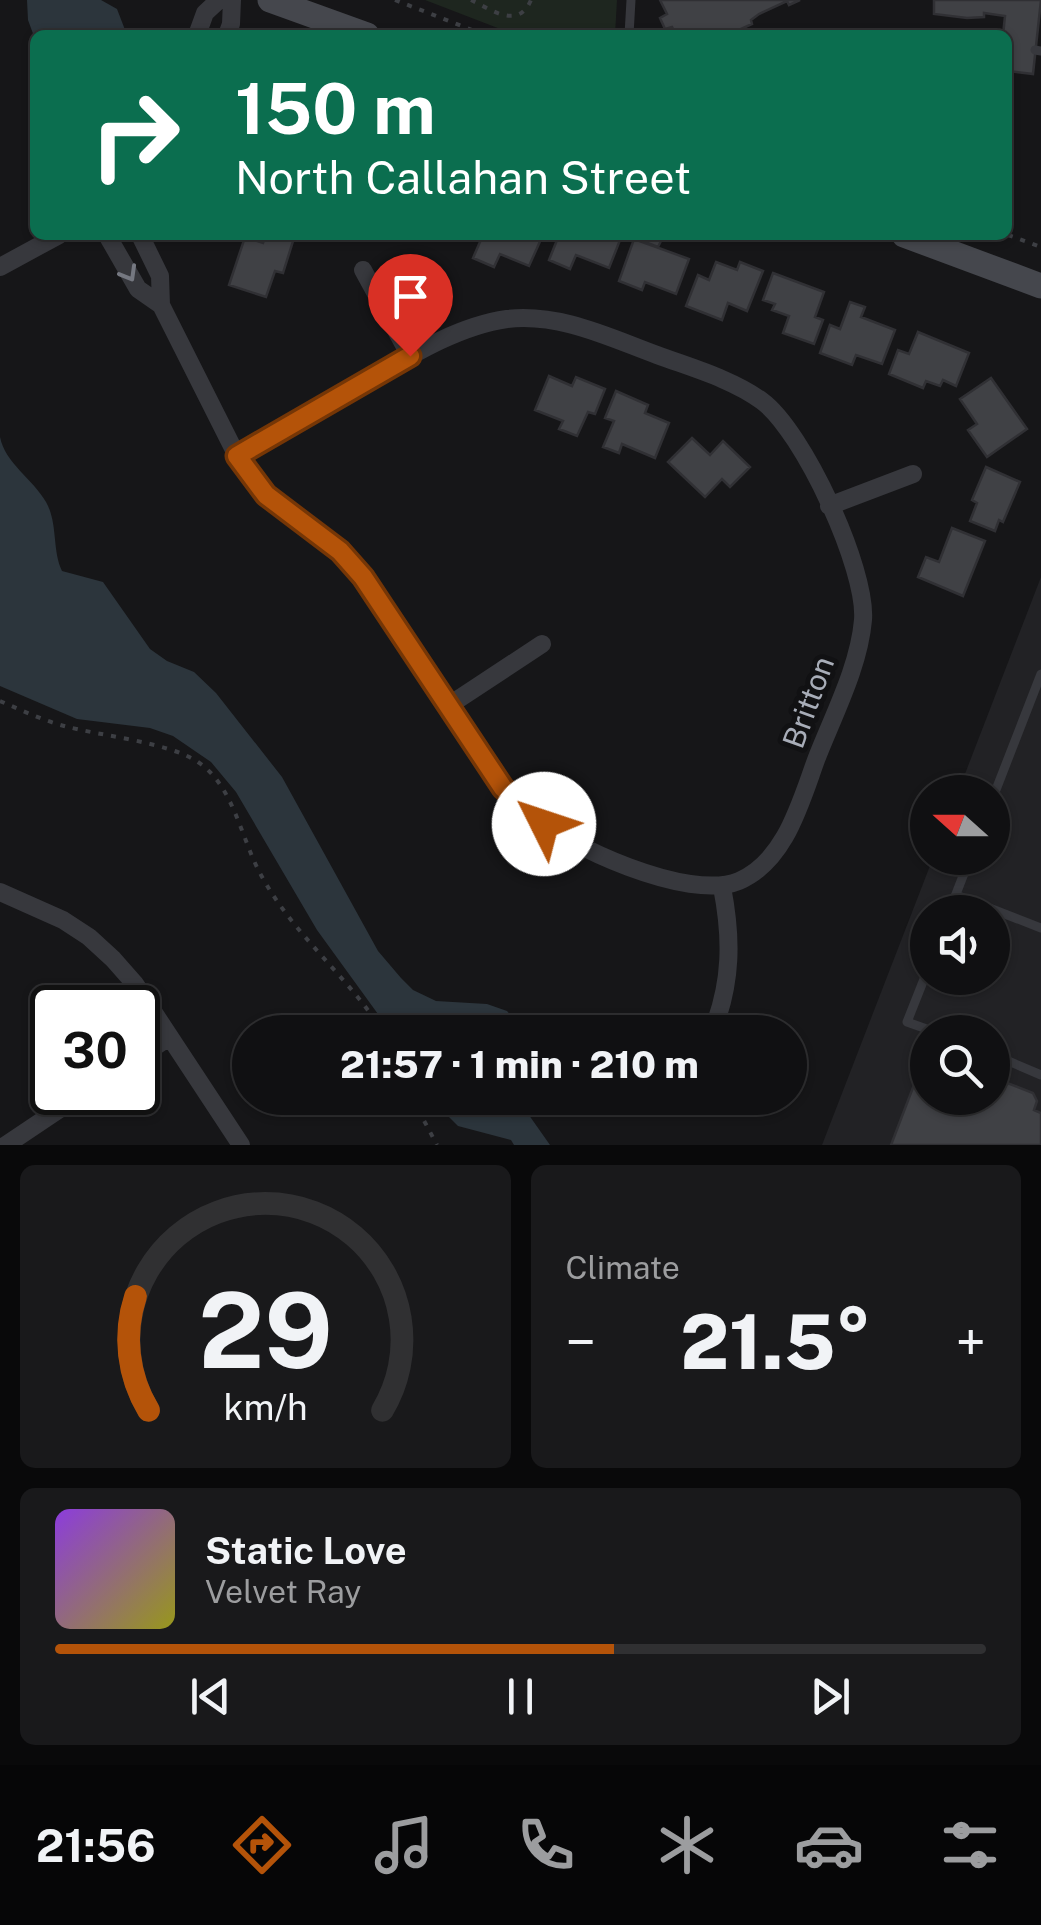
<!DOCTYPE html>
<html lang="en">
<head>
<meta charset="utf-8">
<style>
	body { margin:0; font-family:"Public Sans",sans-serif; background:#19191b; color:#f1f3f6; height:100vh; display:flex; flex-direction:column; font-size:38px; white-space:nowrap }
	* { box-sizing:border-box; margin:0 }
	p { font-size:32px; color:#9c9d9f }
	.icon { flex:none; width:55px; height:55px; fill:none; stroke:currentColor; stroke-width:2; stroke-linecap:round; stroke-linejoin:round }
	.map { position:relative; height:1145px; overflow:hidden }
	.side { display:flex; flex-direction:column; gap:20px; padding:20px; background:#09090a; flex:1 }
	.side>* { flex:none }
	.guide { position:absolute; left:30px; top:30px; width:982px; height:210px; border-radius:15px; box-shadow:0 2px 8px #0004,0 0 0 2px #303032; background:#0b6e4f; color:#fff; overflow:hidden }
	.needle { width:65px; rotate:291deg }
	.fabs { position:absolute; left:910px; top:775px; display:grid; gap:20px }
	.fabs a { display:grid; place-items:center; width:100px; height:100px; border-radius:50%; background:#101012; box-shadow:0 2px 8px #0004,0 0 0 2px #303032; font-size:50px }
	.speed { position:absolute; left:30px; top:985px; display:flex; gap:20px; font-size:50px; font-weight:700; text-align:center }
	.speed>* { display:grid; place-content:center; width:130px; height:130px; border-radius:50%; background:#101012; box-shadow:0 2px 8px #0004,0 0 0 2px #303032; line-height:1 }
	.speed .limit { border:5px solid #111; border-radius:15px; background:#fff; color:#111 }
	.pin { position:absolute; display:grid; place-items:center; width:85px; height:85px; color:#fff; margin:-102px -42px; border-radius:50% 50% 50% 0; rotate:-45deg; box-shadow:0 0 10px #0007 }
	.pin .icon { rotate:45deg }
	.me { position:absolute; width:110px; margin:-55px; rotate:311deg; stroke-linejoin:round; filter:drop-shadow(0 0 8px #0008) }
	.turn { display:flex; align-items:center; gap:35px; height:210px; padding:0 40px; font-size:45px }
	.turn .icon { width:130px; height:130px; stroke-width:2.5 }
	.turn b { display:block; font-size:70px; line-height:85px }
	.big { font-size:75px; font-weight:800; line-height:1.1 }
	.side .tile { flex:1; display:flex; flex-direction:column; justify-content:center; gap:15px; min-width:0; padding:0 35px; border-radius:15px; background:#19191b }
	.side .dial { align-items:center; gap:0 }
	.dial svg { height:260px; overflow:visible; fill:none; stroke:#303032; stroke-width:7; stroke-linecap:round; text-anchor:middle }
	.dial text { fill:#f1f3f6; stroke:none }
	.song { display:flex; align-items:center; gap:30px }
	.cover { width:120px; height:120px; border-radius:15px; background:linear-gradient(135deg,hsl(270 70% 55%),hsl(60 70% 35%)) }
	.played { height:10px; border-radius:5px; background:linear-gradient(90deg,#b45309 60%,#303032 60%) }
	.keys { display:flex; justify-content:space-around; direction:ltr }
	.heat { display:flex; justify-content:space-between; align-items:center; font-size:55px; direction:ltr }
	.side .tiles { flex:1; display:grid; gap:20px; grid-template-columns:1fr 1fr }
	.tile:last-child { grid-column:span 2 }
	.trip { position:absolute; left:232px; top:1015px; width:575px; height:100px; border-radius:50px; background:#101012; box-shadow:0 2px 8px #0004,0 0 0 2px #303032; font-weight:800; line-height:100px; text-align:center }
	.dock { display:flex; height:160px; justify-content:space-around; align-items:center; background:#060607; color:#9c9d9f }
	.dock .icon { width:70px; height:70px }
	.dock .active { color:#b45309 }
	.dock b { font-size:45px; color:#f1f3f6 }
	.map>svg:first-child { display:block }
	.built { fill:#222225; fill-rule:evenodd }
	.green { fill:#1e261f }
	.water { fill:#2c353c }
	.building { fill:#404145; stroke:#303034; stroke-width:2.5 }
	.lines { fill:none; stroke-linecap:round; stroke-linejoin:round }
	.path { stroke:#3d3f44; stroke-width:4; stroke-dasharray:5 8; stroke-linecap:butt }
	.service { stroke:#37383d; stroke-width:9 }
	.minor { stroke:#37383d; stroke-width:18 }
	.secondary { stroke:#45474d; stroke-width:25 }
	.oneway { stroke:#757881 }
	.route-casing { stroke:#753606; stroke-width:25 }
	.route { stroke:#b45309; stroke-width:18 }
	.labels { text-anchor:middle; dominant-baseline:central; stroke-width:10; stroke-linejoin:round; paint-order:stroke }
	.street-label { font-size:30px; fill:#a8adb8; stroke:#111113 }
</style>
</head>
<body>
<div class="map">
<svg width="1041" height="1145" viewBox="0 0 1041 1145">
	<rect width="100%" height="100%" fill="#161618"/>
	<!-- built -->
	<path class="built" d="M1041 577V1145H822L933 858H992V792H958ZM928 912H992V978H928ZM928 1032H992V1098H928Z"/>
	<!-- green -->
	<path class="green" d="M425 0H617L615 35H516Z"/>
	<!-- water -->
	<path class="water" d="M27 0H101L117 9 127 35H35V39L28 20Z
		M0 437C5 463 33 479 46 502 58 523 52 550 62 571L103 582 150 649 167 661 194 672 216 693 282 777 378 951 401 978 413 990 436 1001 487 1004 507 1011 515 1020 517 1032H391L317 930 236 792 211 762 173 736 150 728 77 719 0 686Z
		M430 1098H508L524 1108 550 1145H514L511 1140 458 1126Z"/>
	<!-- building -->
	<path class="building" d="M660 0H800L789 5 787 1 759 14 751 20 752 24 728 35H676L672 27 665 29 660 18 667 14Z
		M934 0H1041L1033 74 1008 71V35H1003L1005 16 984 13V17L967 18 934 14Z
		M266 235 294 238 283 273 275 271 266 297 229 285 245 237 263 243Z
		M483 235H538L542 237 529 266 500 254 494 267 473 258Z
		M559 235H622L609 268 576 255 570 269 549 260Z
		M638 235H652L662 239 658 247 637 239Z
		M634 239 689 259 676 294 645 282 642 290 619 281Z
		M716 262 737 270 740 262 763 271 747 311 728 303 722 320 686 306 698 275 709 280Z
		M773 273 824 292 815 317 823 320 814 344 783 333 789 316 772 310 775 304 763 300Z
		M850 302 865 307 861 317 895 330 882 364 856 355 852 365 820 353 830 325 840 329Z
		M918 332 969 353 956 386 943 380 940 386 926 381 923 388 889 374 898 350 909 354Z
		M549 376 572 386 576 377 605 389 595 414 588 412 577 436 559 429 563 421 535 410Z
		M991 378 1027 429 987 457 968 430 977 424 960 399Z
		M616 391 648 405 645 413 669 423 655 458 622 444 619 453 603 447 614 421 605 418Z
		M692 438 710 455 723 441 750 467 730 487 722 479 705 497 668 462Z
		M986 467 1020 482 1003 522 999 520 995 531 970 521 977 503 972 500Z
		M952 528 985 541 963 596 918 577 926 557 939 562Z
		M928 1053V1098H992V1077L1033 1093 1037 1101 1034 1110 1041 1113V1145H891L922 1064 919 1063 921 1057Z"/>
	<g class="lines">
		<!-- path -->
		<path class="path" d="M395 0 485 35
			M471 0C492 10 518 30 531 0
			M1008 235 1041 247
			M0 701C21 710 42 720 64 726 101 736 168 742 198 762 234 786 241 839 261 875 294 936 348 976 383 1032
			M412 1098 437 1145"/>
		<!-- service -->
		<path class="service" d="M629 35 631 0
			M890 35H891
			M1035 50 1041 51
			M992 800 1041 674
			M956 895 1041 928
			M949 912 970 858
			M928 969 907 1022 935 1032
			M992 1054 1041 1075"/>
		<!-- minor -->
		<path class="minor" d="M197 35 205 13 219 0
			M227 35 231 24 232 0
			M107 235 138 289 161 305
			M140 235 160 276 161 305 237 456 267 495 340 551 363 577C392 620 421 663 449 707 473 743 494 784 527 812 567 846 688 902 739 881 785 861 800 804 816 760 833 716 859 667 863 620 867 569 803 431 762 401 732 379 692 368 657 355 608 337 560 313 507 319 457 326 408 357 365 382 322 407 280 431 237 456
			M0 267 59 235
			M363 270 410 356
			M829 506 913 474
			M448 706 542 644
			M0 892 63 920 89 937 113 959 135 984 241 1145
			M712 1032C732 983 732 938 722 887
			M138 1058 169 1037
			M6 1145 85 1092"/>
		<!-- secondary -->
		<path class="secondary" d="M270 0 367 35
			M904 235 1041 286"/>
	</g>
	<!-- one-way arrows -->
	<defs><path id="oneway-chevron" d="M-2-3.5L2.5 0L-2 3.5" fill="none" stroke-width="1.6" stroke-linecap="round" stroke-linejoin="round" transform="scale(2.5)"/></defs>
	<use class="oneway" href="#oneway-chevron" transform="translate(129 274) rotate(60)"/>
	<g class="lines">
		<defs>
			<path id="route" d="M410 356 237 456 266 495 340 551 363 577 503 788 544 824"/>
		</defs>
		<!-- route casing -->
		<use href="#route" class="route-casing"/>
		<!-- route -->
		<use href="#route" class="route"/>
	</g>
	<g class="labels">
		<!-- street labels -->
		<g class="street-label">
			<text transform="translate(808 702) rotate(-70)">Britton</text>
		</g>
	</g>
</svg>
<div class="fabs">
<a><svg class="needle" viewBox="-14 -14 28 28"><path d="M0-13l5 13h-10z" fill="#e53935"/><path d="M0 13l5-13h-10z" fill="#9c9d9f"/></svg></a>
<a><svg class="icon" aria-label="sound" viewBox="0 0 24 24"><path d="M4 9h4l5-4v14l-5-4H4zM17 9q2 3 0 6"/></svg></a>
<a><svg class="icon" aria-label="search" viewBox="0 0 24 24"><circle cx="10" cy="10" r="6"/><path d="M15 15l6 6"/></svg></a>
</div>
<div class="speed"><div class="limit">30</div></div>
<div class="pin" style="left:410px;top:356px;background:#d93025"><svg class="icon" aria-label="arrive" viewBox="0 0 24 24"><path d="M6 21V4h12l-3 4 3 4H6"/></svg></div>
<svg class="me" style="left:544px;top:824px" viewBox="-20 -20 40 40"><circle r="19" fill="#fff"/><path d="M0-13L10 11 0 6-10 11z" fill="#b45309"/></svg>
<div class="trip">21:57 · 1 min · 210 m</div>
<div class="guide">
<div class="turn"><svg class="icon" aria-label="right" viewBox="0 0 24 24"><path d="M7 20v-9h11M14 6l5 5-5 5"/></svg><div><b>150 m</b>North Callahan Street</div></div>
</div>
</div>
<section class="side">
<div class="tiles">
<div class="tile dial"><svg viewBox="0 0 100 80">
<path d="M14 69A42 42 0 1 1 86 69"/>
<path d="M14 69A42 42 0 0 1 10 34" stroke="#b45309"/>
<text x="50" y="56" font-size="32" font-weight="700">29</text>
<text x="50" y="72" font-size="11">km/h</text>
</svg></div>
<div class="tile"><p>Climate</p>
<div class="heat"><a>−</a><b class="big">21.5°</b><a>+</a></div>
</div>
<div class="tile">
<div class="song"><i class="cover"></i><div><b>Static Love</b><p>Velvet Ray</p></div></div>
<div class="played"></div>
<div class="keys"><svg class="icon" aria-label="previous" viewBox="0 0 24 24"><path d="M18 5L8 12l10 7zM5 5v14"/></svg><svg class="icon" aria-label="pause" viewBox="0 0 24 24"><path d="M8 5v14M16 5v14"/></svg><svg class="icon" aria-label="next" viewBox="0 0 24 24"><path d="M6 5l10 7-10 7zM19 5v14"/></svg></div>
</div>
</div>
</section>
<nav class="dock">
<b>21:56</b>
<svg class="icon active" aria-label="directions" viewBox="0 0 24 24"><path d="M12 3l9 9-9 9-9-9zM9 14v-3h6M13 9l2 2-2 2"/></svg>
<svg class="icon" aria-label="music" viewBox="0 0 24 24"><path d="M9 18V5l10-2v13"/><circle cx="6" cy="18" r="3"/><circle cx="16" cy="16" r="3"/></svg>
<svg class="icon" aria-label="phone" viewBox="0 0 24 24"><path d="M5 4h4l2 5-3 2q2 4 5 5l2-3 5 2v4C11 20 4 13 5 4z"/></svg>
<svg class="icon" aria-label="climate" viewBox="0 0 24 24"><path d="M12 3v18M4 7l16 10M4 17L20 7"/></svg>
<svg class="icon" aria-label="car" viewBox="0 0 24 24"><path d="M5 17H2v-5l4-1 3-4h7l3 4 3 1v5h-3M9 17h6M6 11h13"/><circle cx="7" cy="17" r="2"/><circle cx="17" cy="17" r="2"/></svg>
<svg class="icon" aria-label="filters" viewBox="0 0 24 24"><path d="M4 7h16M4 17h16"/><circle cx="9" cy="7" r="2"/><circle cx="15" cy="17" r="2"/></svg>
</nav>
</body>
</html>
